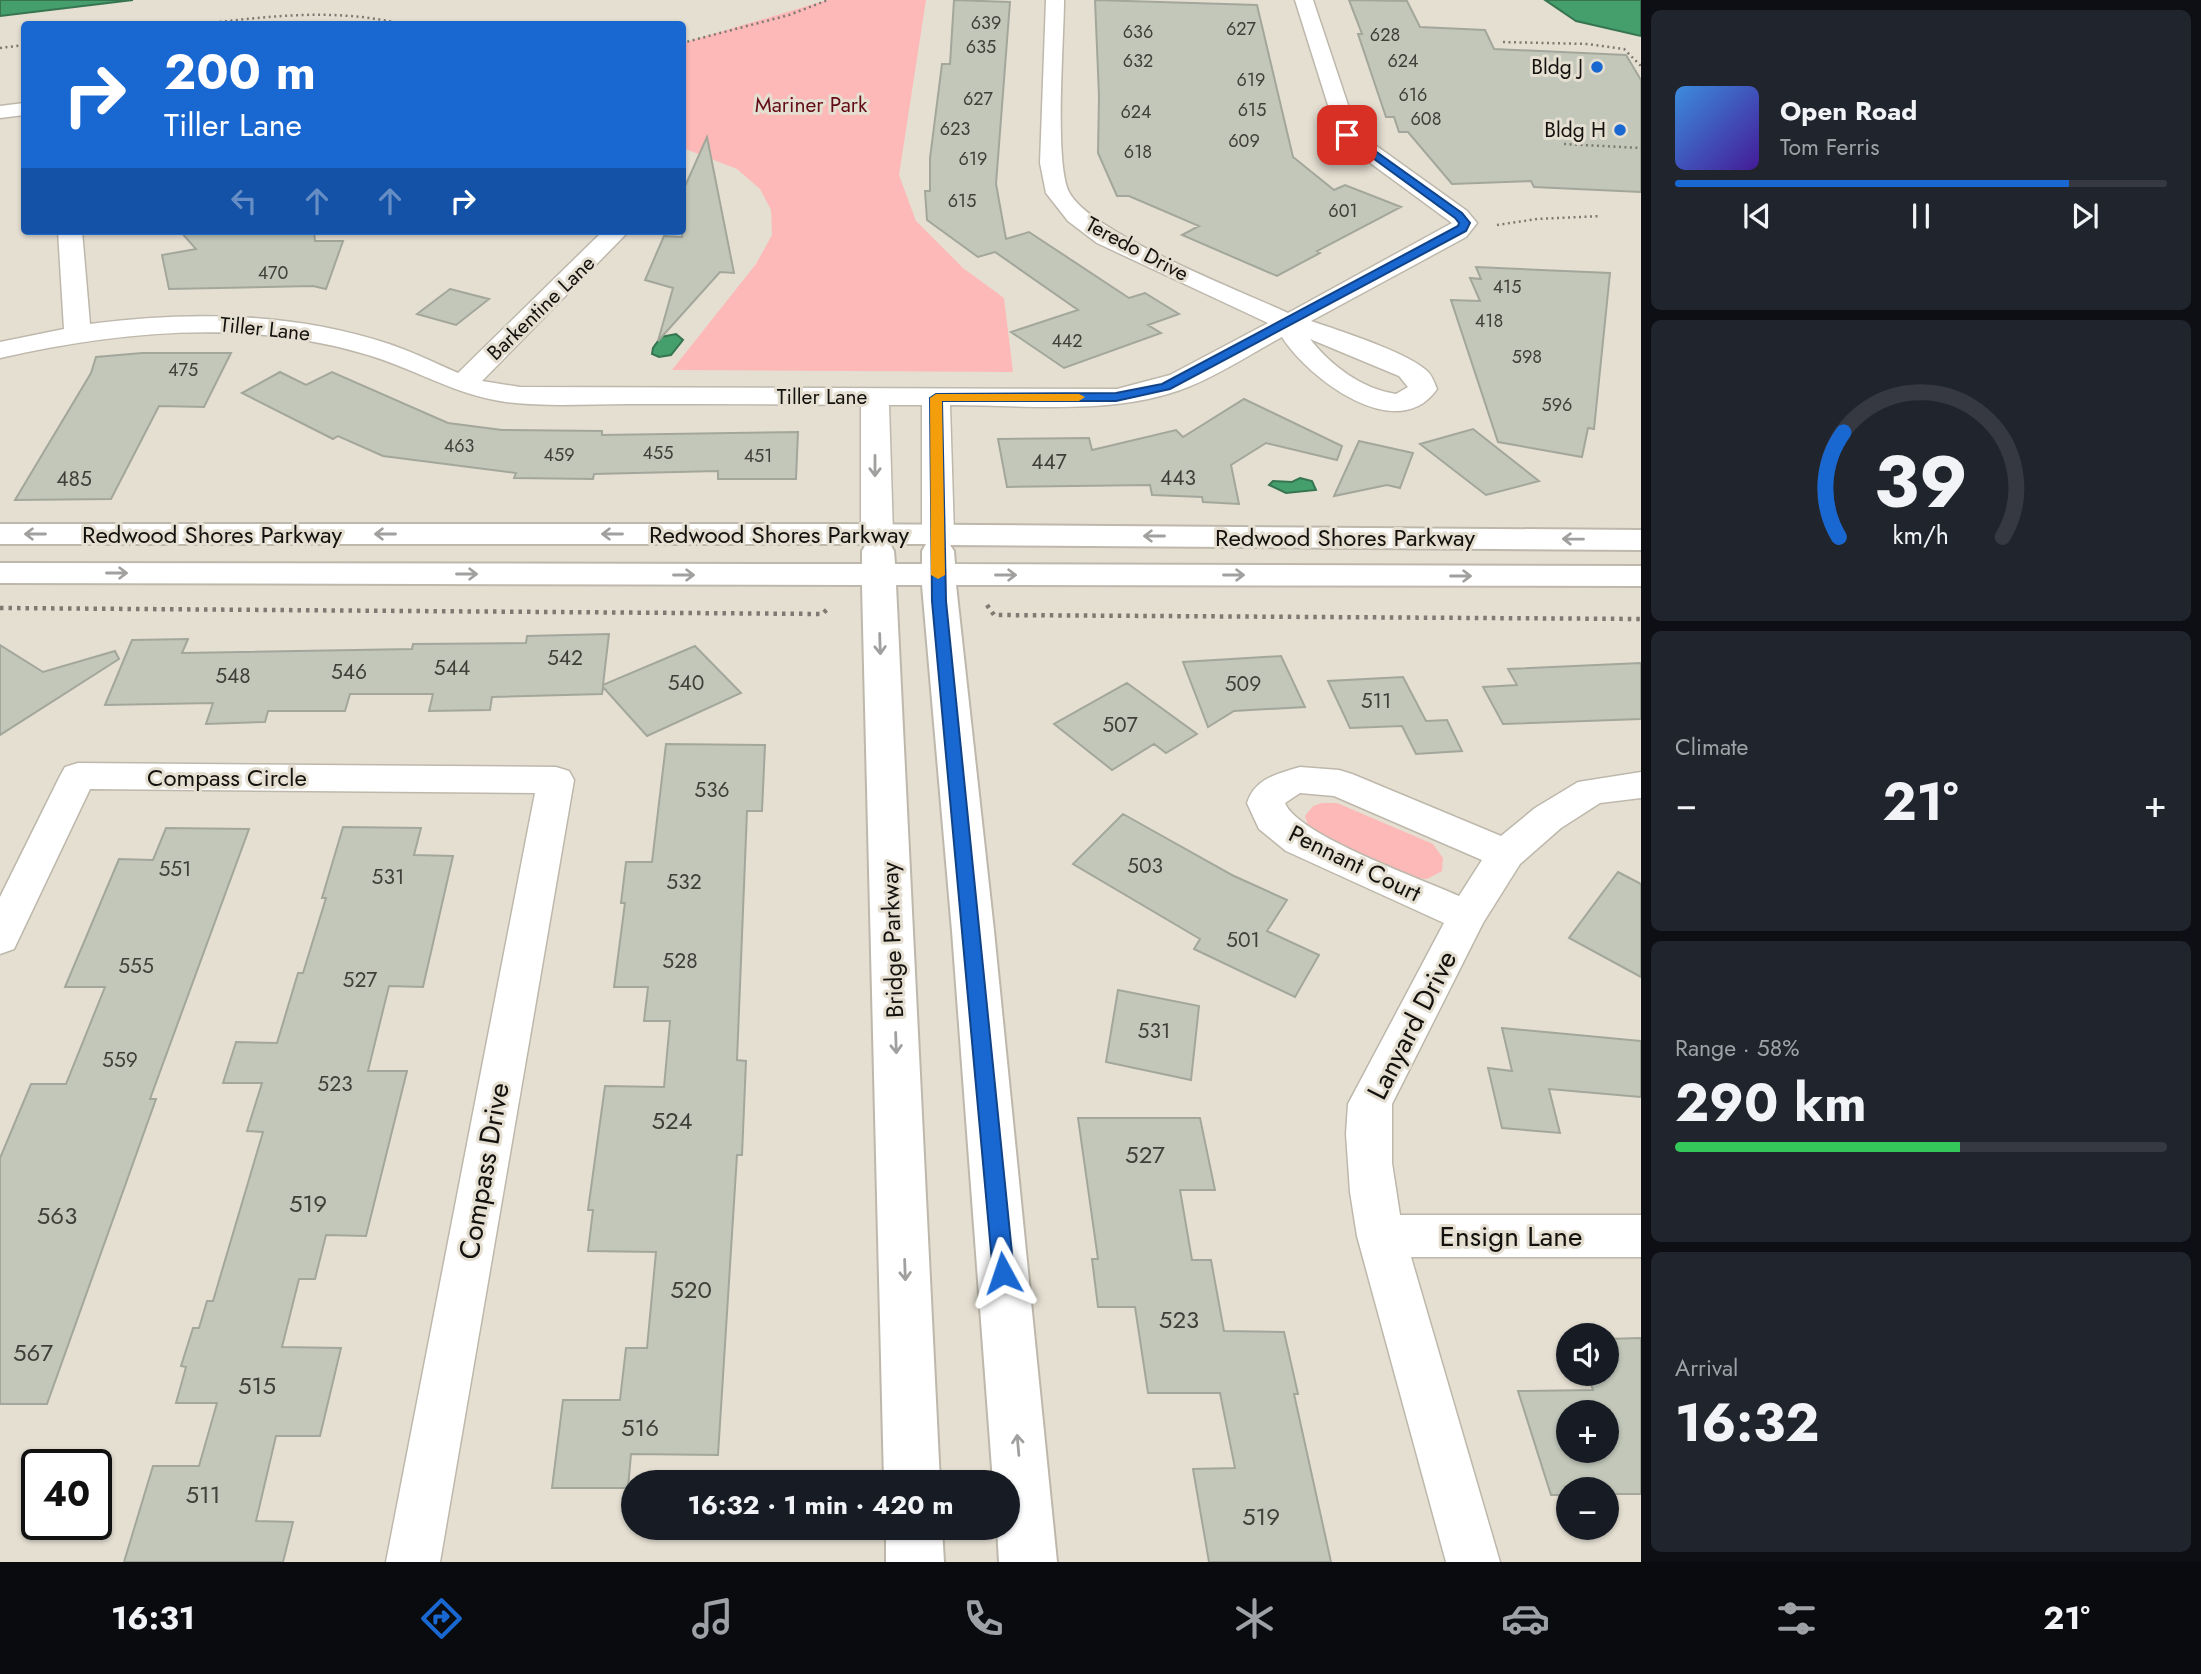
<!DOCTYPE html>
<html lang="en">
<head>
<meta charset="utf-8">
<style>
	body { margin:0; font-family:Jost,sans-serif; background:#20242c; color:#f1f3f6; height:100vh; display:flex; flex-direction:column; font-size:26px; white-space:nowrap }
	* { box-sizing:border-box; margin:0 }
	p { font-size:23px; color:#9ea1a6 }
	.icon { flex:none; width:38px; height:38px; fill:none; stroke:currentColor; stroke-width:2; stroke-linecap:round; stroke-linejoin:round }
	.map { position:relative; flex:1; overflow:hidden }
	.side { display:flex; flex-direction:column; gap:10px; padding:10px; background:#0d0f14; width:560px }
	.side>* { flex:none }
	.banner { position:absolute; left:21px; top:21px; width:665px; height:214px; border-radius:7px; box-shadow:0 2px 5px #0004; background:#1967d1; color:#fff; overflow:hidden }
	.fabs { position:absolute; left:1556px; top:1323px; display:grid; gap:14px }
	.fabs a { display:grid; place-items:center; width:63px; height:63px; border-radius:50%; background:#171b24; box-shadow:0 2px 5px #0004; font-size:35px }
	.speed { position:absolute; left:21px; top:1449px; display:flex; gap:14px; font-size:35px; font-weight:700; text-align:center }
	.speed>* { display:grid; place-content:center; width:91px; height:91px; border-radius:50%; background:#171b24; box-shadow:0 2px 5px #0004; line-height:1 }
	.speed .limit { border:4px solid #111; border-radius:10px; background:#fff; color:#111 }
	.pin { position:absolute; display:grid; place-items:center; width:60px; height:60px; color:#fff; margin:-30px; border-radius:14px; box-shadow:0 4px 10px #0006 }
	.me { position:absolute; width:77px; margin:-38px; rotate:355deg; stroke-linejoin:round; filter:drop-shadow(0 0 5px #0008) }
	.turn { display:flex; align-items:center; gap:24px; height:147px; padding:0 28px; font-size:32px }
	.turn .icon { width:91px; height:91px; stroke-width:2.5 }
	.turn b { display:block; font-size:49px; line-height:60px }
	.lanes { display:flex; align-items:center; height:66px; padding:0 28px; background:#0003; justify-content:center; gap:35px; direction:ltr }
	.lanes .off { opacity:.35 }
	.big { font-size:52px; font-weight:700; line-height:1.1 }
	.side .card { flex:1; display:flex; flex-direction:column; justify-content:center; gap:10px; min-width:0; padding:0 24px; border-radius:10px; background:#20242c }
	.side .dial { align-items:center; gap:0 }
	.dial svg { height:182px; overflow:visible; fill:none; stroke:#363941; stroke-width:7; stroke-linecap:round; text-anchor:middle }
	.dial text { fill:#f1f3f6; stroke:none }
	.song { display:flex; align-items:center; gap:21px }
	.cover { width:84px; height:84px; border-radius:10px; background:linear-gradient(135deg,hsl(210 70% 55%),hsl(260 70% 35%)) }
	.played { height:7px; border-radius:4px; background:linear-gradient(90deg,#1967d1 80%,#363941 80%) }
	.keys { display:flex; justify-content:space-around; direction:ltr }
	.heat { display:flex; justify-content:space-between; align-items:center; font-size:38px; direction:ltr }
	.charge { height:10px; border-radius:5px; background:linear-gradient(90deg,#34c759 58%,#363941 0) }
	.trip { position:absolute; left:621px; top:1470px; width:399px; height:70px; border-radius:35px; background:#171b24; box-shadow:0 2px 5px #0004; font-weight:700; line-height:70px; text-align:center }
	.menu { display:flex; height:112px; justify-content:space-around; align-items:center; background:#090b0e; color:#9ea1a6 }
	.menu .icon { width:49px; height:49px }
	.menu .on { color:#1967d1 }
	.menu b { font-size:32px; color:#f1f3f6 }
	main { display:flex; flex:1; min-height:0 }
	.map>svg:first-child { display:block }
	.green { fill:#fdb9b7 }
	.water { fill:#449f6d; stroke:#367550; stroke-width:2 }
	.building { fill:#c2c7ba; stroke:#a3a79b; stroke-width:2; fill-rule:evenodd }
	.lines { fill:none; stroke-linecap:round; stroke-linejoin:round }
	.street-casing { stroke:#bdb8ab; stroke-width:3 }
	.secondary-casing { stroke:#bdb8ab; stroke-width:4 }
	.path-far1 { stroke:#7e7a71; stroke-width:2.5; stroke-dasharray:2 3.5; stroke-linecap:butt }
	.path { stroke:#7e7a71; stroke-width:4.5; stroke-dasharray:3.5 5; stroke-linecap:butt }
	.street { fill:#fff; fill-rule:evenodd }
	.secondary { fill:#fff; fill-rule:evenodd }
	.oneway { stroke:#a1a09f }
	.route { fill:#1967d1; stroke:#104388; stroke-width:2 }
	.slow { fill:#f59e0b }
	.poi-dot { fill:#1967d1; stroke:#e5dfd2; stroke-width:2.5 }
	.labels { text-anchor:middle; dominant-baseline:central; stroke-width:6; stroke-linejoin:round; paint-order:stroke }
	.far-number-label { font-size:18px; fill:#403f39 }
	.far-poi-label { font-size:21px; fill:#14120e; stroke:#e5dfd2; text-anchor:end }
	.far-park-label { font-size:21px; fill:#620d17; stroke:#e5dfd2 }
	.far-street-label { font-size:21px; fill:#14120e; stroke:#e5dfd2 }
	.number-label { font-size:21px; fill:#403f39 }
	.street-label { font-size:24px; fill:#14120e; stroke:#e5dfd2 }
	.near-number-label { font-size:24px; fill:#403f39 }
	.near-street-label { font-size:28px; fill:#14120e; stroke:#e5dfd2 }
</style>
</head>
<body>
<main>
<div class="map">
<svg width="1641" height="1562" viewBox="0 0 1641 1562">
	<rect width="100%" height="100%" fill="#e5dfd2"/>
	<!-- green -->
	<path class="green" d="M827 0H926L899 175 916 221 963 268 1004 298 1013 372 672 370 756 264 772 235 771 210 760 189 737 169 683 148V43Z
		M1322 803H1337L1433 844 1443 858 1442 871 1427 879 1413 878 1319 837 1308 826 1305 816 1313 806Z"/>
	<!-- water -->
	<path class="water" d="M0 0H133L0 16Z
		M1545 0H1641V36L1576 21Z
		M676 334 683 340 671 355 659 357 652 354 653 348 661 337Z
		M1300 478 1312 481 1316 490 1286 493 1269 485 1273 481 1292 482Z"/>
	<!-- building -->
	<path class="building" d="M954 0 1010 2 996 184 1006 239 1029 232 1129 298 1145 293 1179 314 1148 325 1161 333 1064 368 1011 332 1078 310 995 252 978 257 927 220 925 191H930V158L942 64H950Z
		M1095 0 1257 5 1293 157 1334 190 1345 185 1401 207 1317 251 1320 253 1277 276 1182 235 1199 226 1129 196H1117L1098 153 1099 96Z
		M1349 0 1407 1 1420 27 1485 30 1494 49 1626 55 1641 80V192L1534 187 1531 181 1452 184 1408 132H1399L1394 117H1386L1358 34H1362Z
		M707 137 734 273 720 272 658 341 673 288 645 280 664 236 682 237V193Z
		M180 231H314L315 241H343L326 289 313 286 169 289 162 255 196 249Z
		M1476 267 1610 273 1594 429 1588 428 1582 457 1498 442 1451 300 1480 301 1470 278 1481 279Z
		M450 289 489 299 456 325 417 314Z
		M142 353H231L204 407 159 406 111 499 15 500 91 373 96 357Z
		M280 372 306 385 332 372 448 423 502 430 602 431V435L798 432 796 479H718V471L594 474 593 479 514 478 516 473 383 456 338 436 333 439 242 393Z
		M1244 399 1342 446 1337 460 1266 443 1231 465 1239 504 1203 502 1202 497 1152 495 1150 485 1007 487 998 439 1089 438 1092 450 1176 430 1183 437Z
		M1473 429 1539 481 1486 495 1420 444Z
		M1359 441 1413 453 1400 488 1387 485 1334 496Z
		M609 634 603 685 695 646 741 693 647 736 603 687 602 694 492 697 490 710 429 711 433 694H350L345 711H268L265 722 206 724 213 703 105 705 132 640 188 639 182 653 412 649 413 644 526 643 527 636Z
		M0 645 43 672 115 651 119 659 0 735Z
		M1281 656 1305 707 1234 711 1208 727 1183 662Z
		M1641 663V719L1503 724 1483 687 1517 685 1508 669Z
		M1403 677 1426 721 1447 720 1462 751 1416 754 1402 726 1350 728 1328 681Z
		M1127 683 1197 734 1166 753 1154 744 1112 770 1054 724Z
		M666 744 765 745 762 811H747L737 1060 746 1061 742 1155H737L718 1455 631 1454 628 1488H552L563 1400H620L626 1348H647L656 1252 588 1251 593 1210H588L605 1086 664 1087 670 1021H644L648 987H614L625 903H621L626 862H652Z
		M1123 814 1234 876 1287 900 1267 931 1319 955 1295 997 1194 949 1200 939 1073 864Z
		M343 827 421 828 414 855 453 856 423 987 389 986 368 1071H407L366 1236 326 1235 315 1279H299L282 1347 341 1348 320 1436H276L256 1521 293 1522 283 1562H124L153 1466H199L217 1403H176L186 1367 181 1366 193 1328H199L207 1301H213L263 1132 247 1131 262 1083H223L236 1042 277 1043 298 973H303L326 898H322Z
		M166 828 249 829 150 1099H156L47 1404H0V1158L31 1084H66L105 987H65L119 859 153 860Z
		M1618 872 1641 884V977L1569 938Z
		M1118 990 1199 1006 1191 1080 1106 1062Z
		M1502 1028 1641 1041V1097L1549 1089 1560 1133 1502 1128 1488 1068 1512 1071Z
		M1078 1118H1200L1215 1190H1180L1192 1260H1211L1224 1331 1284 1332 1298 1394H1294L1331 1562H1209L1193 1469 1235 1468 1220 1393H1148L1135 1307H1098L1092 1259H1098Z
		M1641 1338V1494H1606V1489H1568V1495H1551L1518 1391 1593 1390 1587 1374H1606V1339ZM1568 1412H1606V1451H1568Z"/>
	<g class="lines">
		<defs>
			<path id="street" d="M1046 0H1064C1064 40 1054 162 1069 192 1090 233 1241 291 1288 313L1452 223 1339 140 1295 0H1313L1357 132 1467 211 1477 223 1466 237 1311 321C1340 331 1404 351 1426 370 1432 375 1434 382 1437 389 1397 447 1307 377 1282 337 1252 353 1221 374 1188 387 1116 416 1027 405 950 405L954 535 949 542 938 544 927 542 922 535V405H889L893 534 888 541 877 543 866 541 861 534V405C783 404 706 404 628 404 588 404 546 407 506 402 451 394 413 367 361 353 243 319 119 331 0 358V342L64 329 58 231H82L90 324C188 311 293 312 389 344 413 352 435 363 458 373L603 231H629L482 381 520 387 1117 389 1170 375 1268 323 1097 243 1068 221 1046 193 1040 163ZM1310 339 1399 376 1408 387 1396 394C1362 389 1330 365 1310 339Z
				M24 103V115L0 118V106Z
				M78 763 556 767 569 771 574 780 440 1562H386L535 793 90 789 14 949 0 954V897L60 776 65 767Z
				M1300 767 1339 770 1352 774 1501 836 1535 808 1578 782 1641 772V798L1600 803 1561 828 1520 864 1483 923 1392 1104V1163L1400 1215H1641V1257H1411L1500 1562H1446L1357 1236 1350 1192 1346 1134 1348 1104 1444 923 1286 851 1259 829 1247 803C1255 778 1277 774 1300 767ZM1300 793 1334 796 1482 860 1459 896C1424 880 1297 835 1285 803Z"/>
			<path id="secondary" d="M0 524H840L1641 530V550L950 545 954 551 955 564 1641 566V586L956 585 994 931 1057 1562H999L997 1528H1008V1482H993L952 931 922 585H896L940 1482H884L862 585 0 583V563L862 564V551L866 544H0ZM890 544H926L922 551V564H895L894 551Z
				M886 1528H942L944 1562H886Z"/>
		</defs>
		<!-- street casing -->
		<use href="#street" class="street-casing"/>
		<!-- secondary casing -->
		<use href="#secondary" class="secondary-casing"/>
		<!-- path-far1 -->
		<path class="path-far1" d="M203 24C270 16 335 8 402 24
			M1503 42 1588 44 1624 49 1641 66
			M682 43 789 15 828 0
			M0 48 24 45
			M1564 144 1641 148
			M1497 225 1537 219 1601 216"/>
		<!-- path -->
		<path class="path" d="M987 605 994 615 1641 619
			M0 608 822 614 830 607"/>
		<!-- street -->
		<use href="#street" class="street"/>
		<!-- secondary -->
		<use href="#secondary" class="secondary"/>
	</g>
	<!-- one-way arrows -->
	<defs><path id="oneway-shaft" d="M-6 0H5M1.5-3L5.5 0L1.5 3" fill="none" stroke-width="1.6" stroke-linecap="round" stroke-linejoin="round" transform="scale(1.75)"/></defs>
	<g class="oneway">
		<use href="#oneway-shaft" transform="translate(875 466) rotate(90)"/>
		<use href="#oneway-shaft" transform="translate(35 534) rotate(180)"/>
		<use href="#oneway-shaft" transform="translate(385 534) rotate(180)"/>
		<use href="#oneway-shaft" transform="translate(612 534) rotate(180)"/>
		<use href="#oneway-shaft" transform="translate(1154 536) rotate(-180)"/>
		<use href="#oneway-shaft" transform="translate(1573 539) rotate(-179)"/>
		<use href="#oneway-shaft" transform="translate(117 573)"/>
		<use href="#oneway-shaft" transform="translate(467 574)"/>
		<use href="#oneway-shaft" transform="translate(684 575)"/>
		<use href="#oneway-shaft" transform="translate(1006 575)"/>
		<use href="#oneway-shaft" transform="translate(1234 575)"/>
		<use href="#oneway-shaft" transform="translate(1461 576)"/>
		<use href="#oneway-shaft" transform="translate(880 644) rotate(88)"/>
		<use href="#oneway-shaft" transform="translate(896 1043) rotate(88)"/>
		<use href="#oneway-shaft" transform="translate(905 1270) rotate(88)"/>
		<use href="#oneway-shaft" transform="translate(1018 1445) rotate(-95)"/>
	</g>
	<!-- route -->
	<path class="route" d="M1344 133H1350L1462 213 1470 223 1466 231 1170 389 1116 401H942L946 601 1014 1273 1011 1279 1003 1282 996 1279 993 1273 932 601 930 398 936 394 1116 393 1162 384 1458 226 1459 223 1455 218 1344 137Z"/>
	<!-- slow -->
	<path class="slow" d="M936 394H1079L1085 397 1079 401H942L945 575 938 579 931 575 930 398Z"/>
	<!-- markers -->
	<g class="poi-dot">
		<circle cx="1597" cy="67" r="7"/>
		<circle cx="1620" cy="130" r="7"/>
	</g>
	<g class="labels">
		<!-- far-number labels -->
		<g class="far-number-label">
			<text x="986" y="23">639</text>
			<text x="1241" y="29">627</text>
			<text x="1138" y="32">636</text>
			<text x="1385" y="35">628</text>
			<text x="981" y="47">635</text>
			<text x="1138" y="61">632</text>
			<text x="1403" y="61">624</text>
			<text x="1251" y="80">619</text>
			<text x="1413" y="95">616</text>
			<text x="978" y="99">627</text>
			<text x="1252" y="110">615</text>
			<text x="1136" y="112">624</text>
			<text x="1426" y="119">608</text>
			<text x="955" y="129">623</text>
			<text x="1244" y="141">609</text>
			<text x="1138" y="152">618</text>
			<text x="973" y="159">619</text>
			<text x="962" y="201">615</text>
			<text x="1343" y="211">601</text>
			<text x="273" y="273">470</text>
			<text x="1507" y="287">415</text>
			<text x="1489" y="321">418</text>
			<text x="1067" y="341">442</text>
			<text x="1527" y="357">598</text>
			<text x="183" y="370">475</text>
			<text x="1557" y="405">596</text>
			<text x="459" y="446">463</text>
			<text x="658" y="453">455</text>
			<text x="559" y="455">459</text>
			<text x="758" y="456">451</text>
		</g>
		<!-- far-poi labels -->
		<g class="far-poi-label">
			<text x="1583" y="67">Bldg J</text>
			<text x="1606" y="130">Bldg H</text>
		</g>
		<!-- far-park labels -->
		<g class="far-park-label">
			<text x="811" y="105">Mariner Park</text>
		</g>
		<!-- far-street labels -->
		<g class="far-street-label">
			<text transform="translate(1137 249) rotate(28)">Teredo Drive</text>
			<text transform="translate(541 308) rotate(-44)">Barkentine Lane</text>
			<text transform="translate(265 329) rotate(6)">Tiller Lane</text>
			<text x="822" y="397">Tiller Lane</text>
		</g>
		<!-- number labels -->
		<g class="number-label">
			<text x="1049" y="462">447</text>
			<text x="1178" y="478">443</text>
			<text x="74" y="479">485</text>
			<text x="565" y="658">542</text>
			<text x="452" y="668">544</text>
			<text x="349" y="672">546</text>
			<text x="233" y="676">548</text>
			<text x="686" y="683">540</text>
			<text x="1243" y="684">509</text>
			<text x="1376" y="701">511</text>
			<text x="1120" y="725">507</text>
			<text x="712" y="790">536</text>
			<text x="1145" y="866">503</text>
			<text x="175" y="869">551</text>
			<text x="388" y="877">531</text>
			<text x="684" y="882">532</text>
			<text x="1243" y="940">501</text>
			<text x="680" y="961">528</text>
			<text x="136" y="966">555</text>
			<text x="360" y="980">527</text>
			<text x="1154" y="1031">531</text>
			<text x="120" y="1060">559</text>
			<text x="335" y="1084">523</text>
		</g>
		<!-- street labels -->
		<g class="street-label">
			<text x="212" y="534">Redwood Shores Parkway</text>
			<text x="779" y="534">Redwood Shores Parkway</text>
			<text x="1345" y="537">Redwood Shores Parkway</text>
			<text x="227" y="777">Compass Circle</text>
			<text transform="translate(1355 863) rotate(26)">Pennant Court</text>
			<text transform="translate(892 940) rotate(-92)">Bridge Parkway</text>
		</g>
		<!-- near-number labels -->
		<g class="near-number-label">
			<text x="672" y="1120">524</text>
			<text x="1145" y="1154">527</text>
			<text x="308" y="1203">519</text>
			<text x="57" y="1215">563</text>
			<text x="691" y="1289">520</text>
			<text x="1179" y="1319">523</text>
			<text x="33" y="1352">567</text>
			<text x="257" y="1385">515</text>
			<text x="640" y="1427">516</text>
			<text x="203" y="1494">511</text>
			<text x="1261" y="1516">519</text>
		</g>
		<!-- near-street labels -->
		<g class="near-street-label">
			<text transform="translate(1412 1025) rotate(-63)">Lanyard Drive</text>
			<text transform="translate(484 1171) rotate(-80)">Compass Drive</text>
			<text x="1511" y="1236">Ensign Lane</text>
		</g>
	</g>
</svg>
<div class="fabs">
<a><svg class="icon" aria-label="sound" viewBox="0 0 24 24"><path d="M4 9h4l5-4v14l-5-4H4zM17 9q2 3 0 6"/></svg></a>
<a>+</a>
<a>−</a>
</div>
<div class="speed"><div class="limit">40</div></div>
<div class="pin" style="left:1347px;top:135px;background:#d93025"><svg class="icon" aria-label="arrive" viewBox="0 0 24 24"><path d="M6 21V4h12l-3 4 3 4H6"/></svg></div>
<svg class="me" style="left:1003px;top:1273px" viewBox="-20 -20 40 40"><path d="M0-17L14 15 0 8-14 15z" fill="#1967d1" stroke="#fff" stroke-width="4"/></svg>
<div class="trip">16:32 · 1 min · 420 m</div>
<div class="banner">
<div class="turn"><svg class="icon" aria-label="right" viewBox="0 0 24 24"><path d="M7 20v-9h11M14 6l5 5-5 5"/></svg><div><b>200 m</b>Tiller Lane</div></div>
<div class="lanes"><svg class="icon off" aria-label="left" viewBox="0 0 24 24"><path d="M17 20v-9H6M10 6l-5 5 5 5"/></svg><svg class="icon off" aria-label="ahead" viewBox="0 0 24 24"><path d="M12 20V5M6 11l6-6 6 6"/></svg><svg class="icon off" aria-label="ahead" viewBox="0 0 24 24"><path d="M12 20V5M6 11l6-6 6 6"/></svg><svg class="icon" aria-label="right" viewBox="0 0 24 24"><path d="M7 20v-9h11M14 6l5 5-5 5"/></svg></div>
</div>
</div>
<section class="side">
<div class="card">
<div class="song"><i class="cover"></i><div><b>Open Road</b><p>Tom Ferris</p></div></div>
<div class="played"></div>
<div class="keys"><svg class="icon" aria-label="previous" viewBox="0 0 24 24"><path d="M18 5L8 12l10 7zM5 5v14"/></svg><svg class="icon" aria-label="pause" viewBox="0 0 24 24"><path d="M8 5v14M16 5v14"/></svg><svg class="icon" aria-label="next" viewBox="0 0 24 24"><path d="M6 5l10 7-10 7zM19 5v14"/></svg></div>
</div>
<div class="card dial"><svg viewBox="0 0 100 80">
<path d="M14 69A42 42 0 1 1 86 69"/>
<path d="M14 69A42 42 0 0 1 16 23" stroke="#1967d1"/>
<text x="50" y="56" font-size="32" font-weight="700">39</text>
<text x="50" y="72" font-size="11">km/h</text>
</svg></div>
<div class="card"><p>Climate</p>
<div class="heat"><a>−</a><b class="big">21°</b><a>+</a></div>
</div>
<div class="card"><p>Range · 58%</p><b class="big">290 km</b><div class="charge"></div></div>
<div class="card"><p>Arrival</p><b class="big">16:32</b></div>
</section>
</main>
<nav class="menu">
<b>16:31</b>
<svg class="icon on" aria-label="directions" viewBox="0 0 24 24"><path d="M12 3l9 9-9 9-9-9zM9 14v-3h6M13 9l2 2-2 2"/></svg>
<svg class="icon" aria-label="music" viewBox="0 0 24 24"><path d="M9 18V5l10-2v13"/><circle cx="6" cy="18" r="3"/><circle cx="16" cy="16" r="3"/></svg>
<svg class="icon" aria-label="phone" viewBox="0 0 24 24"><path d="M5 4h4l2 5-3 2q2 4 5 5l2-3 5 2v4C11 20 4 13 5 4z"/></svg>
<svg class="icon" aria-label="climate" viewBox="0 0 24 24"><path d="M12 3v18M4 7l16 10M4 17L20 7"/></svg>
<svg class="icon" aria-label="car" viewBox="0 0 24 24"><path d="M5 17H2v-5l4-1 3-4h7l3 4 3 1v5h-3M9 17h6M6 11h13"/><circle cx="7" cy="17" r="2"/><circle cx="17" cy="17" r="2"/></svg>
<svg class="icon" aria-label="filters" viewBox="0 0 24 24"><path d="M4 7h16M4 17h16"/><circle cx="9" cy="7" r="2"/><circle cx="15" cy="17" r="2"/></svg>
<b>21°</b>
</nav>
</body>
</html>
